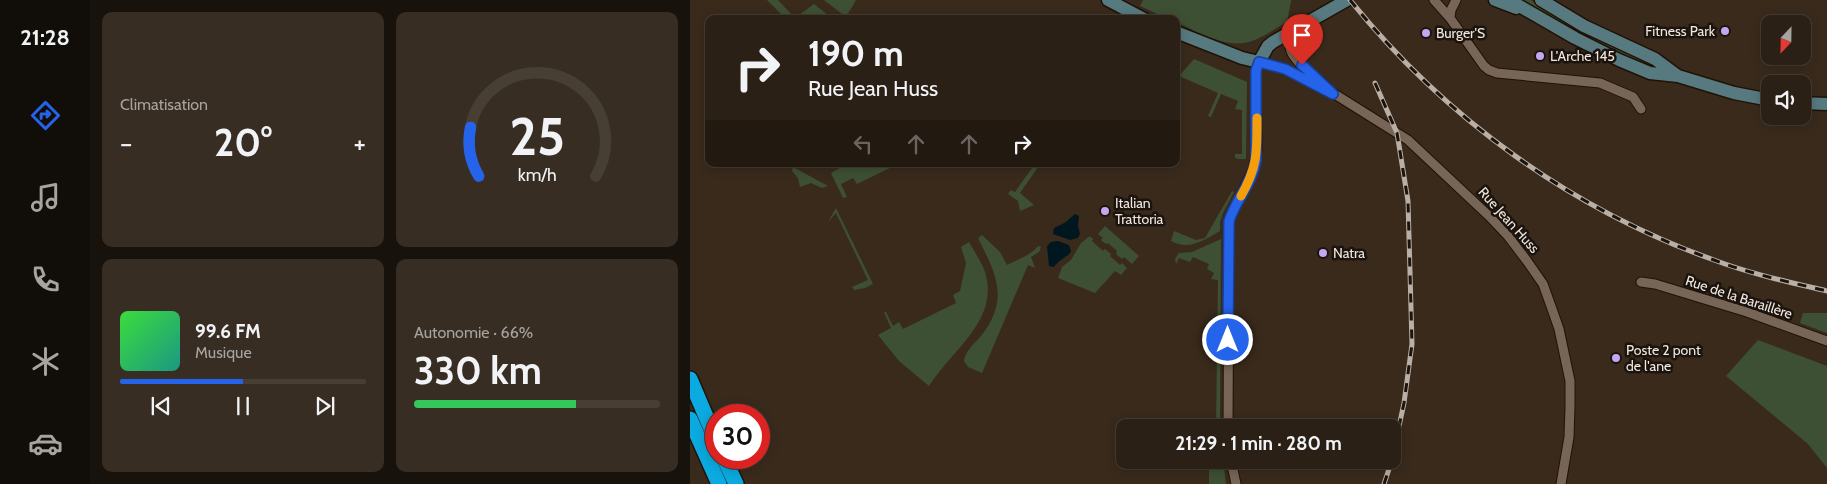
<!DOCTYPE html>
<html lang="fr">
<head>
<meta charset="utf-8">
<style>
	body { margin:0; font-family:Cabin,sans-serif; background:#372d22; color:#f1f3f6; height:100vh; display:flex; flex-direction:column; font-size:19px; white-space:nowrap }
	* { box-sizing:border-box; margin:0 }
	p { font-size:16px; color:#a6a3a0 }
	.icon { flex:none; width:28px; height:28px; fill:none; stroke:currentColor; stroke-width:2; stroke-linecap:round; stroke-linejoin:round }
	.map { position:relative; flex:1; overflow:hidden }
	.panel { display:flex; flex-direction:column; gap:12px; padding:12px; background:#18120c; width:600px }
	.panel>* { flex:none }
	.hud { position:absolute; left:15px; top:15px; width:475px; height:152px; border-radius:10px; box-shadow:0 2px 12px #0003,0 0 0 1px #473e34; background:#2b2015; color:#f1f3f6; overflow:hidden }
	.needle { width:32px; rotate:202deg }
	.fabs { position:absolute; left:1071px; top:15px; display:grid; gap:10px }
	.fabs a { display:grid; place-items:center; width:50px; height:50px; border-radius:10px; background:#2b2015; box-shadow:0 2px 12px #0003,0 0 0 1px #473e34; font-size:25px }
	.speed { position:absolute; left:15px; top:404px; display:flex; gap:10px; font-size:25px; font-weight:700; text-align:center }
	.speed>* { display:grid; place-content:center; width:65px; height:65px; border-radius:50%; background:#2b2015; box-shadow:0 2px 12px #0003,0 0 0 1px #473e34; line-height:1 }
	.speed .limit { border:8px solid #d22; background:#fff; color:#111 }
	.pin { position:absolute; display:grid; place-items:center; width:42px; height:42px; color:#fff; margin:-51px -21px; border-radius:50% 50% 50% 0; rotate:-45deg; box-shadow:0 0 5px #0007 }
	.pin .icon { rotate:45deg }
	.me { position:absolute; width:55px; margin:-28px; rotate:0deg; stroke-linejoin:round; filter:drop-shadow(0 0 4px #0008) }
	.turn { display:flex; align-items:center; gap:18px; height:105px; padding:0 20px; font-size:22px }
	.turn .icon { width:65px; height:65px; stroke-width:2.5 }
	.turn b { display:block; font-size:35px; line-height:42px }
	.lanes { display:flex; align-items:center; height:48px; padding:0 20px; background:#0003; justify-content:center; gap:25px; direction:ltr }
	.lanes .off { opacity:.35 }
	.big { font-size:38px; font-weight:800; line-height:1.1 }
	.panel .widget { flex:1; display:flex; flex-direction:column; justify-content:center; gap:8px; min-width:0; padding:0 18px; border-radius:10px; background:#372d22 }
	.panel .dial { align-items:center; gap:0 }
	.dial svg { height:130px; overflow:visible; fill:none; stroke:#473e34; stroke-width:7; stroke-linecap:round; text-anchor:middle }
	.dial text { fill:#f1f3f6; stroke:none }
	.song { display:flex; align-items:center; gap:15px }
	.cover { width:60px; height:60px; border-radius:8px; background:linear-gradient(135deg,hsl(120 70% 55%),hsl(170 70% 35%)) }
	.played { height:5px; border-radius:2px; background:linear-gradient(90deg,#2563eb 50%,#473e34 50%) }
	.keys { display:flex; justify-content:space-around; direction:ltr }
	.heat { display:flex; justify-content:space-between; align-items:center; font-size:28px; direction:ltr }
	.charge { height:8px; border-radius:4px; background:linear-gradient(90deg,#34c759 66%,#473e34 0) }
	.panel .tiles { flex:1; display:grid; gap:12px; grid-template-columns:repeat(2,1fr) }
	.trip { position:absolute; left:426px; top:419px; width:285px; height:50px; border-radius:10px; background:#2b2015; box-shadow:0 2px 12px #0003,0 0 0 1px #473e34; font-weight:800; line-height:50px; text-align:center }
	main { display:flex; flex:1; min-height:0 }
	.tabs { display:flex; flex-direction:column; width:90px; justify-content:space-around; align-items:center; background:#110d08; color:#a6a3a0 }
	.tabs .icon { width:35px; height:35px }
	.tabs .on { color:#2563eb }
	.tabs b { font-size:22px; color:#f1f3f6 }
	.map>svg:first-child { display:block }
	.green { fill:#3e5033 }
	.water { fill:#001720 }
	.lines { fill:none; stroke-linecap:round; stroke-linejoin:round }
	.minor-casing { stroke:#201206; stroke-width:11 }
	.secondary-casing { stroke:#201206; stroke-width:15 }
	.motorway-casing { stroke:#201206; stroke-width:18 }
	.minor { stroke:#776657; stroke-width:9 }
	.secondary { stroke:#577a80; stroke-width:12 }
	.motorway { stroke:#0baae0; stroke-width:15 }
	.rail-casing { stroke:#baafa4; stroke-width:5 }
	.rail { stroke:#1b140e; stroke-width:3; stroke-dasharray:9; stroke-linecap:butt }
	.route-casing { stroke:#184099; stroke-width:12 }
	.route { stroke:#2563eb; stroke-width:9 }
	.slow { stroke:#f59e0b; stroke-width:9 }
	.poi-dot { fill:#c4a7f1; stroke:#1b140e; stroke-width:2 }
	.labels { text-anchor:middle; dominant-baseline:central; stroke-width:5; stroke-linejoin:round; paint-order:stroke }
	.poi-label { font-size:14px; fill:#f0e6dd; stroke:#1b140e; text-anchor:start }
	.street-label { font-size:14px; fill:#f0e6dd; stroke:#1b140e }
</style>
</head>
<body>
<main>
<nav class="tabs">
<b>21:28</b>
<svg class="icon on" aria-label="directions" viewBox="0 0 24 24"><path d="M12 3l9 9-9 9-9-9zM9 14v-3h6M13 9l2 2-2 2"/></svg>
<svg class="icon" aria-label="music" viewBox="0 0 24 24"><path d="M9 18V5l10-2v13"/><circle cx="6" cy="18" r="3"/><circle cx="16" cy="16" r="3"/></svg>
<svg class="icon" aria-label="phone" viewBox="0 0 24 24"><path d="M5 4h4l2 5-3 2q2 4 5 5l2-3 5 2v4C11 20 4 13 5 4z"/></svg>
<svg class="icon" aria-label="climate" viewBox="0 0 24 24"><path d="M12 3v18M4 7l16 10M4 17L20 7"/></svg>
<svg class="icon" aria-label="car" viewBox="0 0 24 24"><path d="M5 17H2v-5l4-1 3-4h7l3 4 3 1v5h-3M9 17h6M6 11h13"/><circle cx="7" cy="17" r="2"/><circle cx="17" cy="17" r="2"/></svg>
</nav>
<section class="panel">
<div class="tiles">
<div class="widget"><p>Climatisation</p>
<div class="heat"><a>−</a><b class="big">20°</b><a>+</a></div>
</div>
<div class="widget dial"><svg viewBox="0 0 100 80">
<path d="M14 69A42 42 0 1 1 86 69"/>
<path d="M14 69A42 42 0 0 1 9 39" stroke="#2563eb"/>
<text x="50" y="56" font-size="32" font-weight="700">25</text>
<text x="50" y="72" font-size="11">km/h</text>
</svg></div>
<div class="widget">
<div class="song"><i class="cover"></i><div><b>99.6 FM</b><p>Musique</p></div></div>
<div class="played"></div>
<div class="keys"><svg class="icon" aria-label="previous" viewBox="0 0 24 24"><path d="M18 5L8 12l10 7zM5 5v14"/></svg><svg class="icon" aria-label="pause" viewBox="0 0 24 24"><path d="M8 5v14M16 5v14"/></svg><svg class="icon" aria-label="next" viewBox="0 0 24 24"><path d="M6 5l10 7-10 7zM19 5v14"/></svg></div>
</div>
<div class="widget"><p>Autonomie · 66%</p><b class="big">330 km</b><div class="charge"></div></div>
</div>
</section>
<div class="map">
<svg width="1137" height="484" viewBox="0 0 1137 484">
	<rect width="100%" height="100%" fill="#392a1c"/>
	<!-- green -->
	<path class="green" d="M77 0H88L105 18 124 4 143 19H96Z
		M134 0H166L156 17Z
		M453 0H601V1L597 22C587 28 577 34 567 39 540 52 511 33 486 22V19H478L450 6Z
		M826 0H841L856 10 898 34 962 63V67L914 48Z
		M504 59 557 82 556 159H547L545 157V154H552V110L545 109 548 101 531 94 521 117 518 116 528 93 489 76Z
		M157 164H208L167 184 163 178 151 184 157 197 153 198 141 173Z
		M345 164H350L330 193 344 205 330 211 328 201 318 194 321 190 325 192Z
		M103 167 138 186 132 188 121 183 110 187 108 178 102 171Z
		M542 191 544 192 533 213 530 222V231C514 240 499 251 481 241L484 231 506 240 515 238Z
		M146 208 183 284 175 288 164 290 162 287 178 280 146 213 138 222Z
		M415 226 449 256 442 264 434 257 432 259 426 254 427 251 418 243 416 244 411 240 413 238 408 234Z
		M292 235 310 252 317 265C326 260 342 255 348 246L351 247 349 252 341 257 345 268 338 265 292 373 278 367 274 361C275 351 285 343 291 336 320 299 306 274 288 238Z
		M400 236 403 239 402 241 413 251 415 249 421 254 420 256 430 265 432 263 437 268 431 275 425 271 405 293 368 278 372 267 381 260 391 243Z
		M531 239 530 427 526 428 528 280 521 279 524 273 517 269 519 264 503 257 500 262 489 258 486 264 485 259 489 253 502 252Z
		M279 242C284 251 290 260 294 269 312 319 262 349 239 386L209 361 188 335 201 328 194 312H196L203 326 209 322 213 329 266 303 263 295 270 291 276 263 271 247Z
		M1113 313H1137V333L1110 323Z
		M1068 340 1137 366V468L1118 444 1036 376Z
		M526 460H533L536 484H519V469H527Z"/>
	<!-- water -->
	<path class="water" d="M385 214 389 216 388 226 390 234 388 238 380 240 363 234 364 228 376 222Z
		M368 241 379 245 381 251C379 257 370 258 364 267L359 266 357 246 361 242Z"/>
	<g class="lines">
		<defs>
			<path id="minor" d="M744 0 760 18 794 66 799 70 807 73 910 83 943 97 951 109
				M760 18 761 10 766 0
				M610 28C606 33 601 39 600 45 598 58 627 78 636 86
				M951 282 965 284 1057 312 1137 341
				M538 428 539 221 564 167 567 150 566 71 569 62 595 69 643 93 718 140 799 216 818 236 837 261 853 284 862 309 869 329 880 381V406L879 437 871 484
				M541 460 546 484"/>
			<path id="secondary" d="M418 0 454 19
				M805 0 826 8
				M819 0 885 38 929 60 960 73 988 76 1044 93 1080 100
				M851 0 894 26 965 59 988 76
				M486 32 552 58 569 62 578 46 583 42 657 0
				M1112 103 1137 104"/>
			<path id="motorway" d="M0 379 26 440
				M0 419 29 484
				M34 458 46 484"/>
		</defs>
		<!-- minor casing -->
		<use href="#minor" class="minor-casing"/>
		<!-- secondary casing -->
		<use href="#secondary" class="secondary-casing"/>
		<!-- motorway casing -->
		<use href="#motorway" class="motorway-casing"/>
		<!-- minor -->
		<use href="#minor" class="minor"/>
		<!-- secondary -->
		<use href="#secondary" class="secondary"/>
		<!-- motorway -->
		<use href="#motorway" class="motorway"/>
		<defs>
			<path id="rail" d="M660 0C755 118 881 209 1024 260 1061 274 1099 282 1137 291
				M685 83 707 133 718 201 722 344 714 403 702 459
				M694 484 702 460"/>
		</defs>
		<!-- rail casing -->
		<use href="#rail" class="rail-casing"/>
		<!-- rail -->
		<use href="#rail" class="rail"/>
	</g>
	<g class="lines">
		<defs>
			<path id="route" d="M538 340 539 221C546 200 562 183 566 161V71L569 62 595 69 643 94 612 65"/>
		</defs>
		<!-- route casing -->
		<use href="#route" class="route-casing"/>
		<!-- route -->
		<use href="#route" class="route"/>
		<!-- slow -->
		<path class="slow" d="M551 196C568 166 567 151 567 118"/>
	</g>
	<!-- markers -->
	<g class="poi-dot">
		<circle cx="1035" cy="31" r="5"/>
		<circle cx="736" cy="33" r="5"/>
		<circle cx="850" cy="56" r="5"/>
		<circle cx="415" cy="211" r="5"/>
		<circle cx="633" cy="253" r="5"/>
		<circle cx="926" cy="358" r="5"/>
	</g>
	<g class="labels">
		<!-- poi labels -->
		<g class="poi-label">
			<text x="1025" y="31" text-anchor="end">Fitness Park</text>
			<text x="746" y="33">Burger'S</text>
			<text x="860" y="56">L'Arche 145</text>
			<text x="425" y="203">Italian<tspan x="425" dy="16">Trattoria</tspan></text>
			<text x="643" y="253">Natra</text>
			<text x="936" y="350">Poste 2 pont<tspan x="936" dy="16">de l'ane</tspan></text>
		</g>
		<!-- street labels -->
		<g class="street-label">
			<text transform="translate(819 220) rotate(48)">Rue Jean Huss</text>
			<text transform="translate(1049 297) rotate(18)">Rue de la Baraillère</text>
		</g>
	</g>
</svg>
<div class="fabs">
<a><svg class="needle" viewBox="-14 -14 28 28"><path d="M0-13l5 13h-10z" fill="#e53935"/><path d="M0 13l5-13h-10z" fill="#a6a3a0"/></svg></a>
<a><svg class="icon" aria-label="sound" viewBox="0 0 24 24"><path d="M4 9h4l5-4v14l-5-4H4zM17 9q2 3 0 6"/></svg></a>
</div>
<div class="speed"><div class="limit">30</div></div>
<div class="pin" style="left:612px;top:65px;background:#d93025"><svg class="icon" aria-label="arrive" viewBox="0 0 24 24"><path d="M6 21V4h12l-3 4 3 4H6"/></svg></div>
<svg class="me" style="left:538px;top:340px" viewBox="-20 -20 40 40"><circle r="17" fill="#2563eb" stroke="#fff" stroke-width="3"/><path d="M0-11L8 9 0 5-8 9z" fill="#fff"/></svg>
<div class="trip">21:29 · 1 min · 280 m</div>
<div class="hud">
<div class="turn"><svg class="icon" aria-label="right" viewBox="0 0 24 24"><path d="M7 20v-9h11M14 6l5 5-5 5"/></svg><div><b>190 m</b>Rue Jean Huss</div></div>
<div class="lanes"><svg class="icon off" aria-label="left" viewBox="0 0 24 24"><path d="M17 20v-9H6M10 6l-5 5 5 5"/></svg><svg class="icon off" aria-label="ahead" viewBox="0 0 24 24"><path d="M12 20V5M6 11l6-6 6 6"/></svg><svg class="icon off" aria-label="ahead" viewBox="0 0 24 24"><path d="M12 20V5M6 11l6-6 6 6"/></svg><svg class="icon" aria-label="right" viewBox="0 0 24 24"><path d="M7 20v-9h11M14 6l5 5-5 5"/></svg></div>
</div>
</div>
</main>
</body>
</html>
